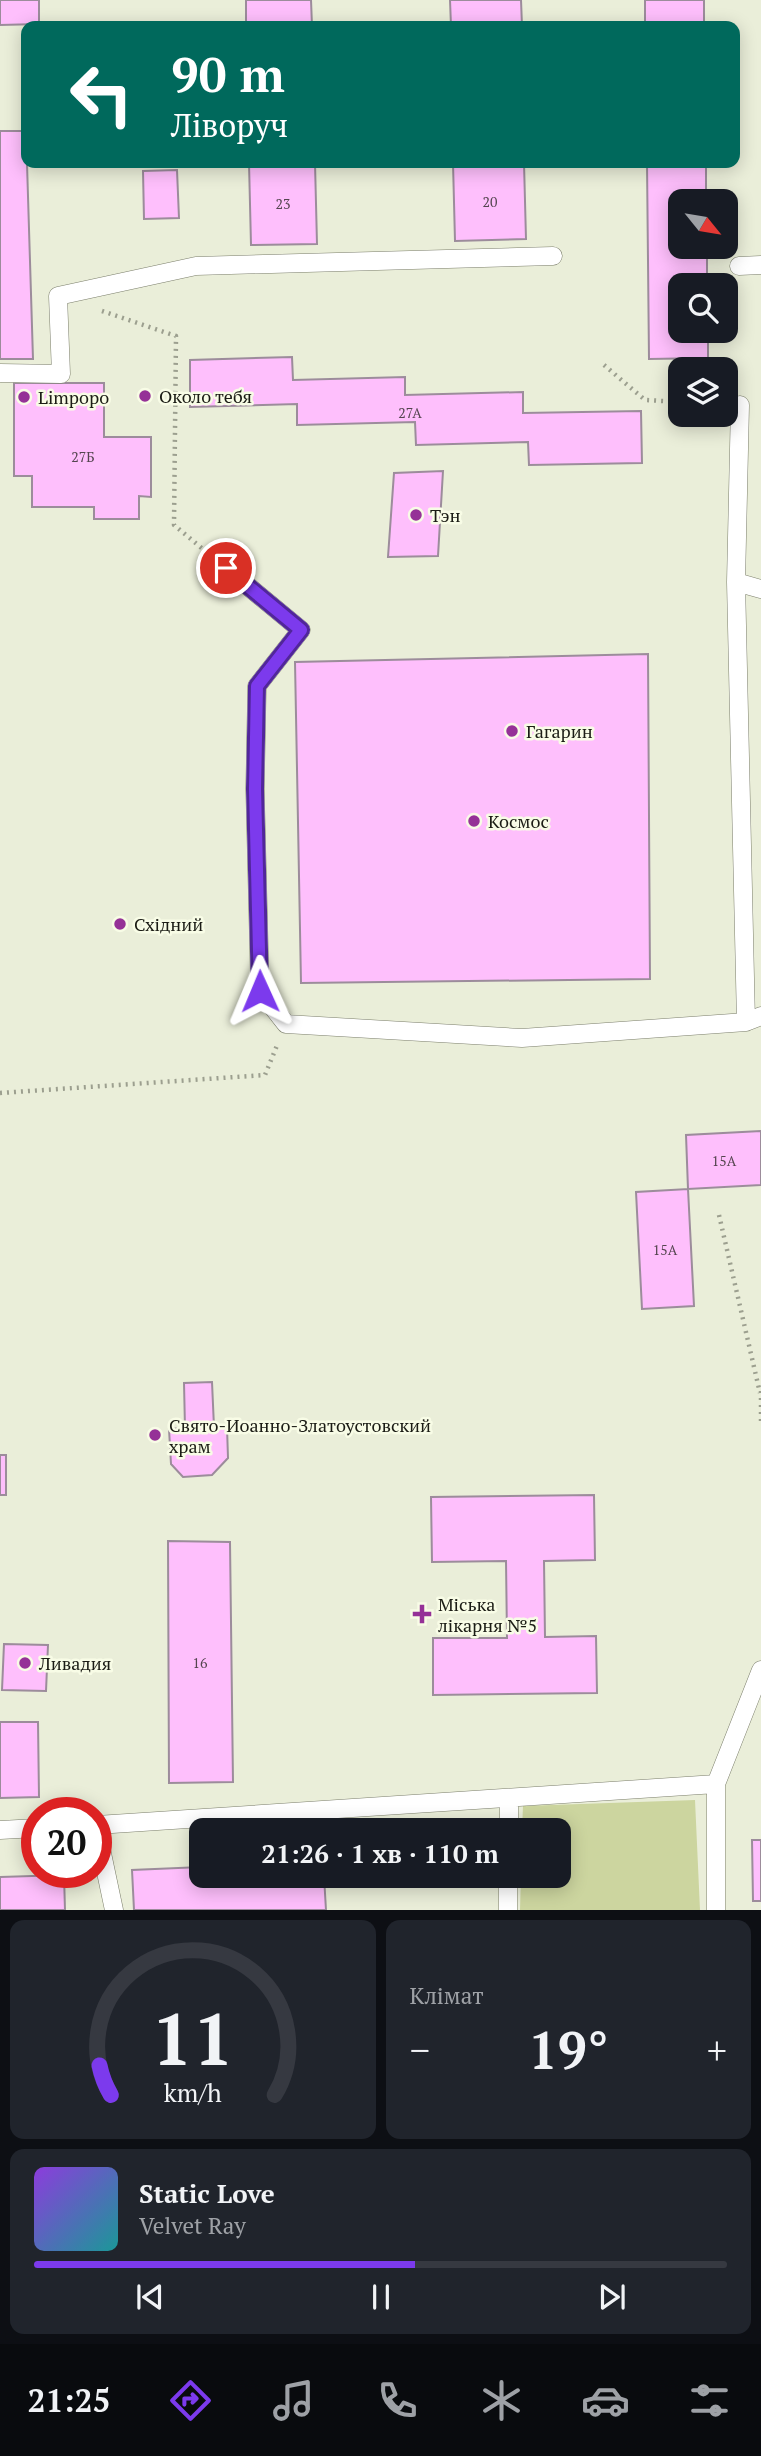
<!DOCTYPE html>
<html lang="uk">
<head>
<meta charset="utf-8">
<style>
	body { margin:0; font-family:"PT Serif",serif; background:#20242c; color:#f1f3f6; height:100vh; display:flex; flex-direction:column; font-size:26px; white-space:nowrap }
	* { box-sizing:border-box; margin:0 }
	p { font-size:23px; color:#9ea1a6 }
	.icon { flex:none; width:38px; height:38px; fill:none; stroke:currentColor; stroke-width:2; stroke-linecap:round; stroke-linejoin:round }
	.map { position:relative; height:1910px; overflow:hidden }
	.sheet { display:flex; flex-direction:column; gap:10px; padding:10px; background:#0d0f14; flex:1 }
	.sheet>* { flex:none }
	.hud { position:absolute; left:21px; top:21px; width:719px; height:147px; border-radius:14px; box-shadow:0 4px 18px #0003; background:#00695c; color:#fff; overflow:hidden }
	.needle { width:46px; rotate:120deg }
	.fabs { position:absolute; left:668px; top:189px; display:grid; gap:14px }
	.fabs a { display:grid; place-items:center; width:70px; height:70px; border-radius:14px; background:#171b24; box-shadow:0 4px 18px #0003; font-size:35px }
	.speed { position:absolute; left:21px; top:1797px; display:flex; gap:14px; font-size:35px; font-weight:700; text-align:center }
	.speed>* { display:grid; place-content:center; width:91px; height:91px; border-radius:50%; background:#171b24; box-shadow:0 4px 18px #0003; line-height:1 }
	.speed .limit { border:10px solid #d22; background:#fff; color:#111 }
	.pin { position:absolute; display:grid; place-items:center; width:60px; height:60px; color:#fff; margin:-30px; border:4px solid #fff; border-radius:50%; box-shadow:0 2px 7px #0007 }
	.me { position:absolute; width:77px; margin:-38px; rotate:359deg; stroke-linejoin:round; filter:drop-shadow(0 0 5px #0008) }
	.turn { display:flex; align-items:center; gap:24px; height:147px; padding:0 35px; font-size:32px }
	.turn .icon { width:91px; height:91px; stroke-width:2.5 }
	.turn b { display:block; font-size:49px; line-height:60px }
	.big { font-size:52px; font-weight:700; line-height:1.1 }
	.sheet .tile { flex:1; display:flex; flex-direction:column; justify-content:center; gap:10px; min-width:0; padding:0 24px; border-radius:14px; background:#20242c }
	.sheet .dial { align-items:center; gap:0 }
	.dial svg { height:182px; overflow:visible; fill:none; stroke:#363941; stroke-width:7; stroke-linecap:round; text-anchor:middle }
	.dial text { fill:#f1f3f6; stroke:none }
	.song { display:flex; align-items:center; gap:21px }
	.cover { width:84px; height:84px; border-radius:10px; background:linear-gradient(135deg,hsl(270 70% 55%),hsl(180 70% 35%)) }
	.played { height:7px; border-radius:4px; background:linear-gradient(90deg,#7c3aed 55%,#363941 55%) }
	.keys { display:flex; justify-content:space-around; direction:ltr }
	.heat { display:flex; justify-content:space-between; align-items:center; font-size:38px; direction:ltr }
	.sheet .tiles { flex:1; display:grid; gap:10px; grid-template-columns:1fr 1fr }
	.tile:last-child { grid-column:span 2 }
	.trip { position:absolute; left:189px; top:1818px; width:382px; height:70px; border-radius:14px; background:#171b24; box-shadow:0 4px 18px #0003; font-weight:700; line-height:70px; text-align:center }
	.dock { display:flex; height:112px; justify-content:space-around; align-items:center; background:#090b0e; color:#9ea1a6 }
	.dock .icon { width:49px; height:49px }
	.dock .selected { color:#7c3aed }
	.dock b { font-size:32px; color:#f1f3f6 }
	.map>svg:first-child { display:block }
	.green { fill:#ccd59f }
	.building { fill:#febffc; stroke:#9c8c9b; stroke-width:2 }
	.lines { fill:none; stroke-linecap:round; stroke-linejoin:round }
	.service-casing { stroke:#7c7f6c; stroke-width:19 }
	.path { stroke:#9c9f8f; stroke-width:4.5; stroke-dasharray:2 5; stroke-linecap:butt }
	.service { stroke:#fff; stroke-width:18 }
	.route-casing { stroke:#51269a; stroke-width:18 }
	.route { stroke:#7c3aed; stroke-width:12 }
	.poi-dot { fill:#953197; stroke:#f8fce6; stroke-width:2.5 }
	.labels { text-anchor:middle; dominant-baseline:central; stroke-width:5; stroke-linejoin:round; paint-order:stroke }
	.number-label { font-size:14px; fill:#54454f }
	.poi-label { font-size:18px; fill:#1b1c15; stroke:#f8fce6; text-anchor:start }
</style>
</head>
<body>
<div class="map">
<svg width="761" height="1910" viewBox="0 0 761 1910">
	<rect width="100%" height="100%" fill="#eaeed9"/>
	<!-- green -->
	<path class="green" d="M695 1800 700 1910H520L521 1876H558V1830H522L523 1806Z"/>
	<!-- building -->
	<path class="building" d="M0 0H39V24L0 25Z
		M246 0H311L312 26H246Z
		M450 0H521L522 26H451Z
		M645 0H704V26H645Z
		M0 131H26L33 359H0Z
		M249 163H315L317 244 251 245Z
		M453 163H524L526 239 455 241Z
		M647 163H706V201H681V247H707V285H681V331H708V358L649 359Z
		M177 170 179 218 144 219 143 171Z
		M292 357 293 380 405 377V395L523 392V413L641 411 642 463 529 465 528 442 416 445 415 422 297 425V404L190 407V360Z
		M14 383H104V437H151V497L139 496V519H94V507H32V476H14Z
		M443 471 438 556 388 557 394 473Z
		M648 654 650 979 301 983 295 662Z
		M761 1131V1185L688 1189 686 1135Z
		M688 1189 694 1306 642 1309 636 1192Z
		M212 1382 214 1427H227L228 1458 212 1475 183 1477 171 1464 169 1429 185 1428 184 1383Z
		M0 1455H6V1495H0Z
		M594 1495 595 1560 544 1561 545 1637 596 1636 597 1693 433 1695V1638H507L506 1561 432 1562 431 1497Z
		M168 1541 230 1542 233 1782 169 1783Z
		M4 1644 48 1645 46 1691 2 1690Z
		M0 1722H38L39 1797 0 1798Z
		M752 1840H761V1901H753Z
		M201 1867V1876H324L326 1910H134L132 1870Z
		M64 1875 65 1910H0V1877Z"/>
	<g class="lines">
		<defs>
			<path id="service" d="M739 266 761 265
				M0 373 61 374 58 296 196 266 553 256
				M740 405 736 582 746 1022 761 1016
				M226 568 301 630 257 686 255 789 260 991 286 1024 522 1038 746 1022
				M736 582 761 589
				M716 1784 761 1670
				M96 1825 114 1910
				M97 1825 716 1784V1910
				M0 1830 37 1828
				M509 1830V1798
				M508 1910V1876"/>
		</defs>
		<!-- service casing -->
		<use href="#service" class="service-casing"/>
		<!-- path -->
		<path class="path" d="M102 311 176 336 174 525 210 555
			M604 365 645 400 681 402
			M0 1093 265 1075 278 1043
			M719 1215 760 1393
			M761 1391V1425"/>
		<!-- service -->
		<use href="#service" class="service"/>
	</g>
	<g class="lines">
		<defs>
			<path id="route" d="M226 568 301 630 257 686 255 789 260 991"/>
		</defs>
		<!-- route casing -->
		<use href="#route" class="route-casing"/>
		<!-- route -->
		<use href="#route" class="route"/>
	</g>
	<!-- markers -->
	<g class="poi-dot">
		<circle cx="145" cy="396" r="7"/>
		<circle cx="24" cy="397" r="7"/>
		<circle cx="416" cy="515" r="7"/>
		<circle cx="512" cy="731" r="7"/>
		<circle cx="474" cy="821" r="7"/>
		<circle cx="120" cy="924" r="7"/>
		<circle cx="155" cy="1435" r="7"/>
		<path d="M418.5 1603.5h7v7h7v7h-7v7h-7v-7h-7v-7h7z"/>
		<circle cx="25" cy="1663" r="7"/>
	</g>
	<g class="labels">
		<!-- number labels -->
		<g class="number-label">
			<text x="490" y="201">20</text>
			<text x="283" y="203">23</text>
			<text x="410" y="412">27А</text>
			<text x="83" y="456">27Б</text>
			<text x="724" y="1160">15А</text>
			<text x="665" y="1249">15А</text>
			<text x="200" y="1662">16</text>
		</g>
		<!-- poi labels -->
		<g class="poi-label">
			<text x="159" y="396">Около тебя</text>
			<text x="38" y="397">Limpopo</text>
			<text x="430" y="515">Тэн</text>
			<text x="526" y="731">Гагарин</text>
			<text x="488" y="821">Космос</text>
			<text x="134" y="924">Східний</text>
			<text x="169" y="1425">Свято-Иоанно-Златоустовский<tspan x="169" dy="21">храм</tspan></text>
			<text x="438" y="1604">Міська<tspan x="438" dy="21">лікарня №5</tspan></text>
			<text x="39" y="1663">Ливадия</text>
		</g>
	</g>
</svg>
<div class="fabs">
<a><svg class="needle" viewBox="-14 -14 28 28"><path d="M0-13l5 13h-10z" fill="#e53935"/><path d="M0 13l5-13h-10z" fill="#9ea1a6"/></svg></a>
<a><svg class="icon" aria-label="search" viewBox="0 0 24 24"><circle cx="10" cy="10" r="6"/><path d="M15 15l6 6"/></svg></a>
<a><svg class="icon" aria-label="layers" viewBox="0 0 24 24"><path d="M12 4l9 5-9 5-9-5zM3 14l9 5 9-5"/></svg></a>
</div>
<div class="speed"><div class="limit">20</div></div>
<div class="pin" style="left:226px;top:568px;background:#d93025"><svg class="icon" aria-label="arrive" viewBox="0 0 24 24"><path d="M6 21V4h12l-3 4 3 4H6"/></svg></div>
<svg class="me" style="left:260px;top:991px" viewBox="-20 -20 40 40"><path d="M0-17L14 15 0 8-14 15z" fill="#7c3aed" stroke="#fff" stroke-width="4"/></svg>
<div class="trip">21:26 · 1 хв · 110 m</div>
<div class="hud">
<div class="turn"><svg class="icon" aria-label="left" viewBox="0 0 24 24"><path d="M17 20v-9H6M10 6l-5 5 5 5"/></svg><div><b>90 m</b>Ліворуч</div></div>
</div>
</div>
<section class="sheet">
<div class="tiles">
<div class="tile dial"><svg viewBox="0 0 100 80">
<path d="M14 69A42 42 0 1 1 86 69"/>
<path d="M14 69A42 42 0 0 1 9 56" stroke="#7c3aed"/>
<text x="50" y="56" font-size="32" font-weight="700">11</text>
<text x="50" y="72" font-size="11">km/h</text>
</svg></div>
<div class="tile"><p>Клімат</p>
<div class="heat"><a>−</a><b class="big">19°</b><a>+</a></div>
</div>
<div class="tile">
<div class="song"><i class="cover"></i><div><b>Static Love</b><p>Velvet Ray</p></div></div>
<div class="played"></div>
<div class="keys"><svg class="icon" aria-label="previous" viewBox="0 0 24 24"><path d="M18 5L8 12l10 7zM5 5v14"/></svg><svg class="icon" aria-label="pause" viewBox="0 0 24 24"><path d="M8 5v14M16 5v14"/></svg><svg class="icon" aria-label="next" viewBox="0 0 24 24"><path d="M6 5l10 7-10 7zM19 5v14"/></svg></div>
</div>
</div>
</section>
<nav class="dock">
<b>21:25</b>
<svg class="icon selected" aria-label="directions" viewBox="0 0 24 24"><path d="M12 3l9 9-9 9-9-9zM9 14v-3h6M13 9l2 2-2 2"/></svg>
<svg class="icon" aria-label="music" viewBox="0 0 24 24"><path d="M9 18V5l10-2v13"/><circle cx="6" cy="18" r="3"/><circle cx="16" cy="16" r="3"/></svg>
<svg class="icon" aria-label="phone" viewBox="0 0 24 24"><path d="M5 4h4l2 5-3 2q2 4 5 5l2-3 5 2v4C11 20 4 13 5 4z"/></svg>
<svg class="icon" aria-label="climate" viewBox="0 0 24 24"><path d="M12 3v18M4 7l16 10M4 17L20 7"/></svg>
<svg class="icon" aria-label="car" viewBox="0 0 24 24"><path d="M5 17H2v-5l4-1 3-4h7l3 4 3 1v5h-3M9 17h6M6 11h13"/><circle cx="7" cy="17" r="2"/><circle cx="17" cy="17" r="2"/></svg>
<svg class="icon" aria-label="filters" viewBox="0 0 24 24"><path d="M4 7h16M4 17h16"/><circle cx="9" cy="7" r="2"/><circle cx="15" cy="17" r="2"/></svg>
</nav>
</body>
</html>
